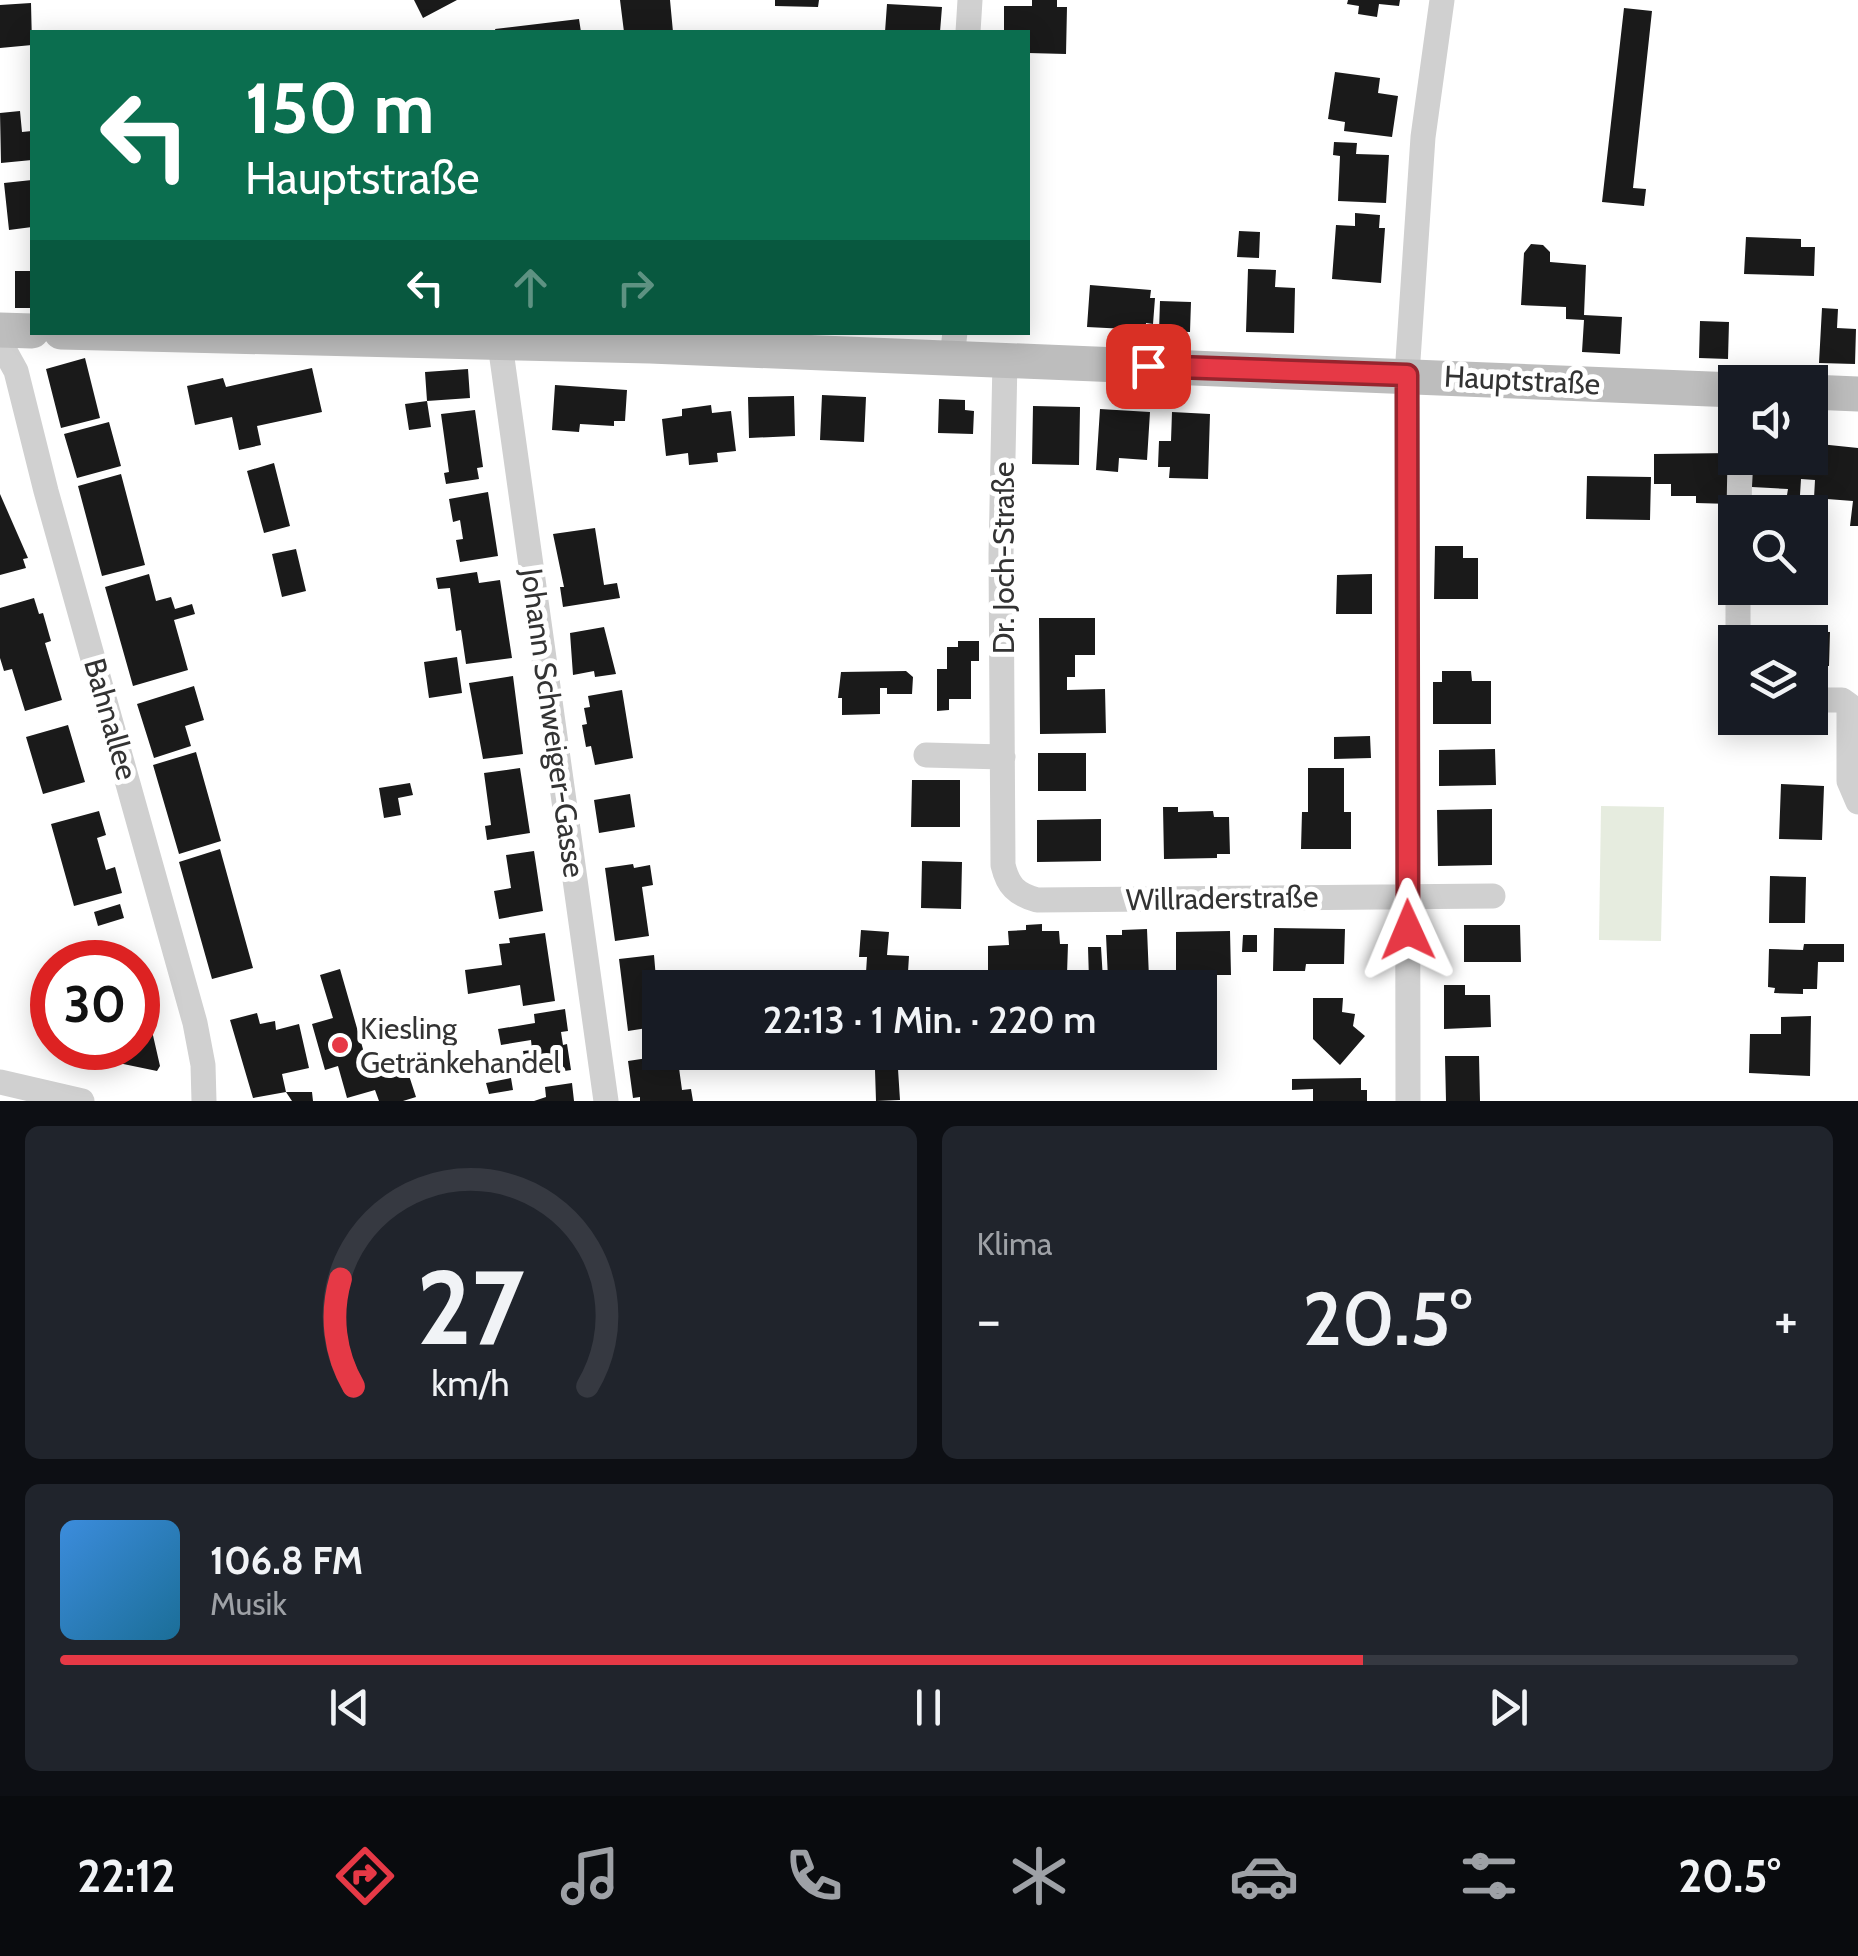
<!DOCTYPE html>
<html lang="de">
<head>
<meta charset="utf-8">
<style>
	body { margin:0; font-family:Cabin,sans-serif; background:#20242c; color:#f1f3f6; height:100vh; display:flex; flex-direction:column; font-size:38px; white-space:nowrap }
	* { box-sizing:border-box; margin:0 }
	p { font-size:32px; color:#9ea1a6 }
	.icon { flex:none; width:55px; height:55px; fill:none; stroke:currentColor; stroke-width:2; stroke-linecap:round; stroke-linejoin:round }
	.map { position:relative; height:1101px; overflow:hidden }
	.details { display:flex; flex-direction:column; gap:25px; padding:25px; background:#0d0f14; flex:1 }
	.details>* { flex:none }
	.hud { position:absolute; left:30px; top:30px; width:1000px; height:305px; border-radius:0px; box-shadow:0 5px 25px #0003; background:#0b6e4f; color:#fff; overflow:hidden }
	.tools { position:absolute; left:1718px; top:365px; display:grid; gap:20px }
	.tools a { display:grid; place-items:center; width:110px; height:110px; border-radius:0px; background:#171b24; box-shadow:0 5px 25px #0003; font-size:50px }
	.speed { position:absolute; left:30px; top:940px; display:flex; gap:20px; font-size:50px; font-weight:700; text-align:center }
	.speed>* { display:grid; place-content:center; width:130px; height:130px; border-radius:50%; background:#171b24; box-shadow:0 5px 25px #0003; line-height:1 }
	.speed .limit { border:15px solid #d22; background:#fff; color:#111 }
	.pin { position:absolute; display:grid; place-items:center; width:85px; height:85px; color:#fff; margin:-42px; border-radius:20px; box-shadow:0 5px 15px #0006 }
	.me { position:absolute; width:110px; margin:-55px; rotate:359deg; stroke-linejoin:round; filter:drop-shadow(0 0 8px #0008) }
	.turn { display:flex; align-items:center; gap:35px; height:210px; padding:0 50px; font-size:45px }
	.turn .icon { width:130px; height:130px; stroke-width:2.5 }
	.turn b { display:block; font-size:70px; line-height:85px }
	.lanes { display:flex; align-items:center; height:95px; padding:0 50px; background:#0003; justify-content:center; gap:50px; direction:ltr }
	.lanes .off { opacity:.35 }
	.big { font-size:75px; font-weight:600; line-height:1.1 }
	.details .card { flex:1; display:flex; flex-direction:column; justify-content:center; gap:15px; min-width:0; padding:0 35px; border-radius:15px; background:#20242c }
	.details .dial { align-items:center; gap:0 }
	.dial svg { height:260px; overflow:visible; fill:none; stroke:#363941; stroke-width:7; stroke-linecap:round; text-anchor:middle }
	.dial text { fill:#f1f3f6; stroke:none }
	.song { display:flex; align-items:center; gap:30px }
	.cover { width:120px; height:120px; border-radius:15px; background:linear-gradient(135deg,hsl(210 70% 55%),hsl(200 70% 35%)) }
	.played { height:10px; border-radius:5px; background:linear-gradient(90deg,#e63946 75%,#363941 75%) }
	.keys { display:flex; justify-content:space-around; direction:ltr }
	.heat { display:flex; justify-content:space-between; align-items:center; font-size:55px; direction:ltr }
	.details .tiles { flex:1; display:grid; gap:25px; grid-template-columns:1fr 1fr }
	.card:last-child { grid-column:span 2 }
	.trip { position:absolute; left:642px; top:970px; width:575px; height:100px; border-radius:0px; background:#171b24; box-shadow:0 5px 25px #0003; font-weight:600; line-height:100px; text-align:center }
	.menu { display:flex; height:160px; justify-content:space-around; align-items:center; background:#090b0e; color:#9ea1a6 }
	.menu .icon { width:70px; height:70px }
	.menu .current { color:#e63946 }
	.menu b { font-size:45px; color:#f1f3f6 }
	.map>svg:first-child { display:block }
	.green { fill:#e6ecdf }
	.building { fill:#1a1a1a }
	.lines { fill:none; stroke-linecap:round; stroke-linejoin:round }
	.street { stroke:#d0d0d0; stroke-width:25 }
	.secondary { stroke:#bdbdbd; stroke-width:35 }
	.route-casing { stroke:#96252e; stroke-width:25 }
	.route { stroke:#e63946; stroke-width:18 }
	.poi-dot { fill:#e63946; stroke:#fff; stroke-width:4 }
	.labels { text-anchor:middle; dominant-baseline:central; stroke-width:10; stroke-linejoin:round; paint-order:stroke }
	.street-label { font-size:30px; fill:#333; stroke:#fff }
	.poi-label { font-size:30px; fill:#333; stroke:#fff; text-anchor:start }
</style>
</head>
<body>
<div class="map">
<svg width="1858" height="1101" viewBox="0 0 1858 1101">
	<rect width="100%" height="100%" fill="#fff"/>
	<!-- green -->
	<path class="green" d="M1601 806 1664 807 1661 941 1599 940Z"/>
	<!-- building -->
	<path class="building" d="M414 0H457L423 18Z
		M620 0H670L673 32H624Z
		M775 0H819L818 7 775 6Z
		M1032 0H1057V7H1067L1066 54 1028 53V32H1004V6H1032Z
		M1348 0H1400L1399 6 1379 4 1377 17 1358 14 1359 6 1347 4Z
		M31 3 32 45 0 48V5Z
		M887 4 942 7 940 32H885Z
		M1624 8 1652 11 1633 188 1646 189 1644 206 1602 202Z
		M579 19 581 32H496L495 29Z
		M1335 72 1380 78 1378 93 1398 96 1392 137 1344 131 1345 122 1328 119Z
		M20 111 22 132 32 131V160L1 163 0 113Z
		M1334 142 1357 143 1356 154 1389 155 1386 203 1338 201 1340 156 1333 155Z
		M32 180V227L9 230 4 183Z
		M1355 213 1380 215 1379 228H1385L1381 283 1332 279 1336 225 1355 226Z
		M1239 231 1260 232 1259 258 1237 257Z
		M1746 237 1801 239V247H1815L1814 276 1744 274Z
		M1531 244 1543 245 1550 252V262L1586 265 1584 315 1622 317 1620 354 1582 352 1584 320 1566 319V307L1521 305 1524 253Z
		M1248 269 1276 270 1275 287 1295 288 1294 333 1246 332Z
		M15 271H32V308H15Z
		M1090 285 1151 290 1150 298H1155L1153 324 1146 323V330L1087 327Z
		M1160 301 1191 302 1190 332 1159 331Z
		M1822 308 1838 309 1837 328 1856 329 1855 364 1819 363Z
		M1700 321 1729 322 1728 359 1699 358Z
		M85 358 100 418 61 428 46 369Z
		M312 368 322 412 257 426 261 445 239 450 232 417 195 425 187 386 223 378 226 387Z
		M468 369 470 398 427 401 425 372Z
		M555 385 627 390 625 421H614V426L580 424 579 432 552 430Z
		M822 395 866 397 864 442 820 440Z
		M794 396 795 436 749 438 748 397Z
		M939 399 965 400V410L974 411 973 434 938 433Z
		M427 401 431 427 409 430 405 404Z
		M711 405 712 413 731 411 736 451 717 453 718 462 689 465 688 453 666 456 662 419 682 416V409Z
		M1033 406 1080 407 1079 465 1032 464Z
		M1100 409 1150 412 1147 460 1119 458 1118 472 1096 470Z
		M475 410 483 467 477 468 479 479 446 484 444 473 449 472 441 414Z
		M1172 412 1210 414 1208 479 1169 478 1170 467H1158L1159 441H1171Z
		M109 422 121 466 77 478 64 434Z
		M1810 443 1858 448V526H1850L1853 501 1814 498 1815 480 1801 479 1800 495H1787L1788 489 1752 487 1753 458H1784V461H1789V470H1801L1802 458H1810Z
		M1732 453 1731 504 1696 503V496H1671V484H1654V454Z
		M274 463 290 526 264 533 247 471Z
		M121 474 145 565 102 576 78 486Z
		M1587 476 1651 477 1650 520 1586 519Z
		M488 492 498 556 460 562 456 540 463 539 460 520 453 522 449 499Z
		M0 494 28 558 23 559 26 568 0 575Z
		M595 528 604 585 617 583 620 598 563 607 560 587H564L553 534Z
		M1435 546H1463V558H1478V599H1434Z
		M296 549 306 591 282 597 272 554Z
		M477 572 479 583 500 580 512 658 466 664 461 630 456 631 450 588 438 589 436 578Z
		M149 574 156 601 171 597 175 609 192 604 195 614 174 620 188 670 133 686 105 587Z
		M1372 574V614H1336L1337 575Z
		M34 598 39 614 43 613 51 641 45 643 62 700 25 711 12 669 4 671 0 658V608Z
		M1039 618H1095V655H1075V677H1067V690L1105 689 1106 733 1040 734Z
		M604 627 616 674 595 677 594 671 573 675 570 633Z
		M1784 631 1830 632 1829 666H1810V642H1783Z
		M958 641H979V661H971V699H949V710L937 711V669H947V647H958Z
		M457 657 462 693 429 698 424 662Z
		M906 671 913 677 912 694H887V688H880V714L842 715V698H838L841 672Z
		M1442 671H1471L1472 681H1491V724H1433V682H1442Z
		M513 676 523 754 483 759 469 683Z
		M194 686 204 720 185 726 191 746 154 758 137 704Z
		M622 690 633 758 595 765 591 746 586 747 582 725 587 724 584 708 590 707 588 696Z
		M68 725 85 782 43 794 26 737Z
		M1370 736 1371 758 1334 759V737Z
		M1495 749 1496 785 1439 786V750Z
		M196 752 221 841 179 854 153 765Z
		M1038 753H1086V791H1038Z
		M520 768 530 833 487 840 485 826 491 825 484 773Z
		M1308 768H1344V812H1351V849H1301L1302 812H1308Z
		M912 780H960V827H911Z
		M410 783 413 795 398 798 401 815 384 818 379 788Z
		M1781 784 1824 786 1822 840 1779 839Z
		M630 794 635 827 599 833 594 800Z
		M1163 807H1178V812L1213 811 1214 817H1229L1230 854H1217V858L1164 859Z
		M1492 809V865L1438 866 1437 810Z
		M99 811 106 835 97 838 106 870 115 867 122 893 74 906 51 824Z
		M1101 819V861L1037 862V820Z
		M220 849 253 968 212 979 179 862Z
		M534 851 543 911 499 919 494 891 511 888 506 855Z
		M922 861 962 862 961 909 921 908Z
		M633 864 634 868 650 865 653 885 642 887 649 936 615 941 605 868Z
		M1770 876 1806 877 1805 923H1769Z
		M120 904 124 918 98 926 94 912Z
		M1042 924V931H1059L1060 944H1068L1067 974 1033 975V988H988V946L1009 945 1008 931 1026 930V925Z
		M1464 925H1520L1521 962H1464Z
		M1274 928 1345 929 1344 964H1306L1305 971H1273Z
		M1147 929 1149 978 1108 979 1106 935H1122V930Z
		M861 930 889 932 887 955 909 956 907 988H865L867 957H859Z
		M1230 931 1231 975H1216L1217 988H1194V977H1176V932Z
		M545 933 555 1001 523 1006 520 985 468 994 465 970 502 965 499 944 510 943 509 938Z
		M1243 935H1257V952H1242Z
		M1804 944H1844V962H1818L1817 989H1803V994L1774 993 1775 988 1768 987 1769 949 1803 950Z
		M1088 947H1101L1103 980H1089Z
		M654 955 660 1026 628 1031 619 959Z
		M340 969 371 1077 386 1073 383 1063 403 1057 416 1097 403 1101H379L375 1090 347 1098 338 1066 325 1070 312 1024 333 1018 320 975Z
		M1444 985H1465V995H1490L1491 1027 1444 1029Z
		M1313 998H1343L1342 1012 1355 1014 1353 1026 1365 1036 1340 1065 1313 1039Z
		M565 1009 568 1031 561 1032 563 1045 567 1044 571 1070 527 1077 523 1051 532 1050 531 1040 501 1045 498 1029 535 1023 534 1014Z
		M257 1013 260 1024 275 1021 276 1030 299 1024 309 1068 282 1074 286 1092H312L313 1101H292L286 1092 253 1098 230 1020Z
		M1811 1016 1810 1076 1749 1073 1750 1034H1781V1017Z
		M138 1018 143 1034 152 1031 160 1066 157 1071 104 1060 100 1048H138Z
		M661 1056 663 1070 679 1068 682 1090 691 1089 693 1101H640V1097L633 1098 628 1061Z
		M1445 1056H1479L1480 1101H1446Z
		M898 1069 900 1100 876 1101 875 1070Z
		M511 1078 513 1090 489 1094 486 1083Z
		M1361 1078V1090H1367V1101H1313V1089L1292 1090V1079Z
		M572 1083 574 1101H534L546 1097 545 1087Z"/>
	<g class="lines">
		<!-- street -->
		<path class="street" d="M968 32 970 0
			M0 342 16 371 46 491 195 1023 203 1065 204 1101
			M500 344 606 1101
			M952 358 955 332
			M1005 360 1001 555 1003 865C1008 886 1016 894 1037 900L1493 896
			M1739 512 1740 458
			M1738 642V588
			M1810 700H1842L1849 705V781L1858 802
			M926 755 1003 757
			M0 1082 82 1101
			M1408 1101 1407 375 1423 137 1442 0"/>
		<!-- secondary -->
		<path class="secondary" d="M0 330 32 331
			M61 332 650 346 1735 390
			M1810 392 1858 394"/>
	</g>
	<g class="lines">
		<defs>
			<path id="route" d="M1148 366 1407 375 1408 930"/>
		</defs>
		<!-- route casing -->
		<use href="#route" class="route-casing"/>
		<!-- route -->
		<use href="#route" class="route"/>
	</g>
	<!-- markers -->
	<circle class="poi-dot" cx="340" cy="1045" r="10"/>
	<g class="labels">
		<!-- street labels -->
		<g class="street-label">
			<text transform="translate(1522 380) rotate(3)">Hauptstraße</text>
			<text transform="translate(1003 558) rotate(-90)">Dr. Joch-Straße</text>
			<text transform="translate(111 719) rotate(74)">Bahnallee</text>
			<text transform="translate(553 723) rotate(82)">Johann Schweiger-Gasse</text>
			<text transform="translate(1222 898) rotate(-1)">Willraderstraße</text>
		</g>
		<!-- poi labels -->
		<g class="poi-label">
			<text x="360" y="1028">Kiesling<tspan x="360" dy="34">Getränkehandel</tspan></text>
		</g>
	</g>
</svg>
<div class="tools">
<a><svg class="icon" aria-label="sound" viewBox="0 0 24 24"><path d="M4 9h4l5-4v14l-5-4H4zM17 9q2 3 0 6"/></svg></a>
<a><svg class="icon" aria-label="search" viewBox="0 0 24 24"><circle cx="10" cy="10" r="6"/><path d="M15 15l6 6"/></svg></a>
<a><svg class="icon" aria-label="layers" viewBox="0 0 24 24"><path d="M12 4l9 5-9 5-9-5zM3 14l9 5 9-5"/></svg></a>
</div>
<div class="speed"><div class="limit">30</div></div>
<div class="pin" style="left:1148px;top:366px;background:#d93025"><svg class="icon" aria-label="arrive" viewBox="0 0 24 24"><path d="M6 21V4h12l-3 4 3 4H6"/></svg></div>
<svg class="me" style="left:1408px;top:930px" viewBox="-20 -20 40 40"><path d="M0-17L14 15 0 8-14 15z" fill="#e63946" stroke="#fff" stroke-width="4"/></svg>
<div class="trip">22:13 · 1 Min. · 220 m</div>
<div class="hud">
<div class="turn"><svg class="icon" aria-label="left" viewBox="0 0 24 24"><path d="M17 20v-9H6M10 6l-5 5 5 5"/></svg><div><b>150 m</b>Hauptstraße</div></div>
<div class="lanes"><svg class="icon" aria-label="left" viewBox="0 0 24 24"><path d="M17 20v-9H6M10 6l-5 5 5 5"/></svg><svg class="icon off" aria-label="ahead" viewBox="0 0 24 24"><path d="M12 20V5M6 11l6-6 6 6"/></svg><svg class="icon off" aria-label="right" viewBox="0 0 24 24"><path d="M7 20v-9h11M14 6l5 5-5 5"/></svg></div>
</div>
</div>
<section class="details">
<div class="tiles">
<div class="card dial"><svg viewBox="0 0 100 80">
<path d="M14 69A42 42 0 1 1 86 69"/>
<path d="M14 69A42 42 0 0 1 10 36" stroke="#e63946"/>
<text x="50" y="56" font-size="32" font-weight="700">27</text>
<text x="50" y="72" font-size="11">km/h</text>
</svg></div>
<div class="card"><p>Klima</p>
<div class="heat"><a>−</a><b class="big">20.5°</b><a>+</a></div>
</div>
<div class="card">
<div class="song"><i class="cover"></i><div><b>106.8 FM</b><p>Musik</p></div></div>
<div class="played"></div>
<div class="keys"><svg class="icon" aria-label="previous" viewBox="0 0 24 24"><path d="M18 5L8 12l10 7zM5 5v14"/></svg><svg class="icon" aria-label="pause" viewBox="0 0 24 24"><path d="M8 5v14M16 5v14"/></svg><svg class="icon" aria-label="next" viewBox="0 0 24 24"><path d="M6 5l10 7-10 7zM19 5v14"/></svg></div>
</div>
</div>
</section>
<nav class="menu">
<b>22:12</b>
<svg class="icon current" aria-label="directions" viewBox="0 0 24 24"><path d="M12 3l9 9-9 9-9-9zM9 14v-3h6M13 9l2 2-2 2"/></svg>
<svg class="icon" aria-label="music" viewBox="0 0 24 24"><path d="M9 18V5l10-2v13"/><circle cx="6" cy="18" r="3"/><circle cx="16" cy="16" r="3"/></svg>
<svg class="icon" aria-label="phone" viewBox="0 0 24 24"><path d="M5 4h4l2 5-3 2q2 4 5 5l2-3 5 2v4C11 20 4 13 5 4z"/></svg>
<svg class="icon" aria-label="climate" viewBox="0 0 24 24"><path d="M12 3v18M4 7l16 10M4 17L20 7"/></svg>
<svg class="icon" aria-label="car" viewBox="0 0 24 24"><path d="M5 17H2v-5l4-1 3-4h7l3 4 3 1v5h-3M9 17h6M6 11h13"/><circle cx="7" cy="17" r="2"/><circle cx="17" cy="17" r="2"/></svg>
<svg class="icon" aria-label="filters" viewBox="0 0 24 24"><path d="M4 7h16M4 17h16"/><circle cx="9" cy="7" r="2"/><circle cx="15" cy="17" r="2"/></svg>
<b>20.5°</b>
</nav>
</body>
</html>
